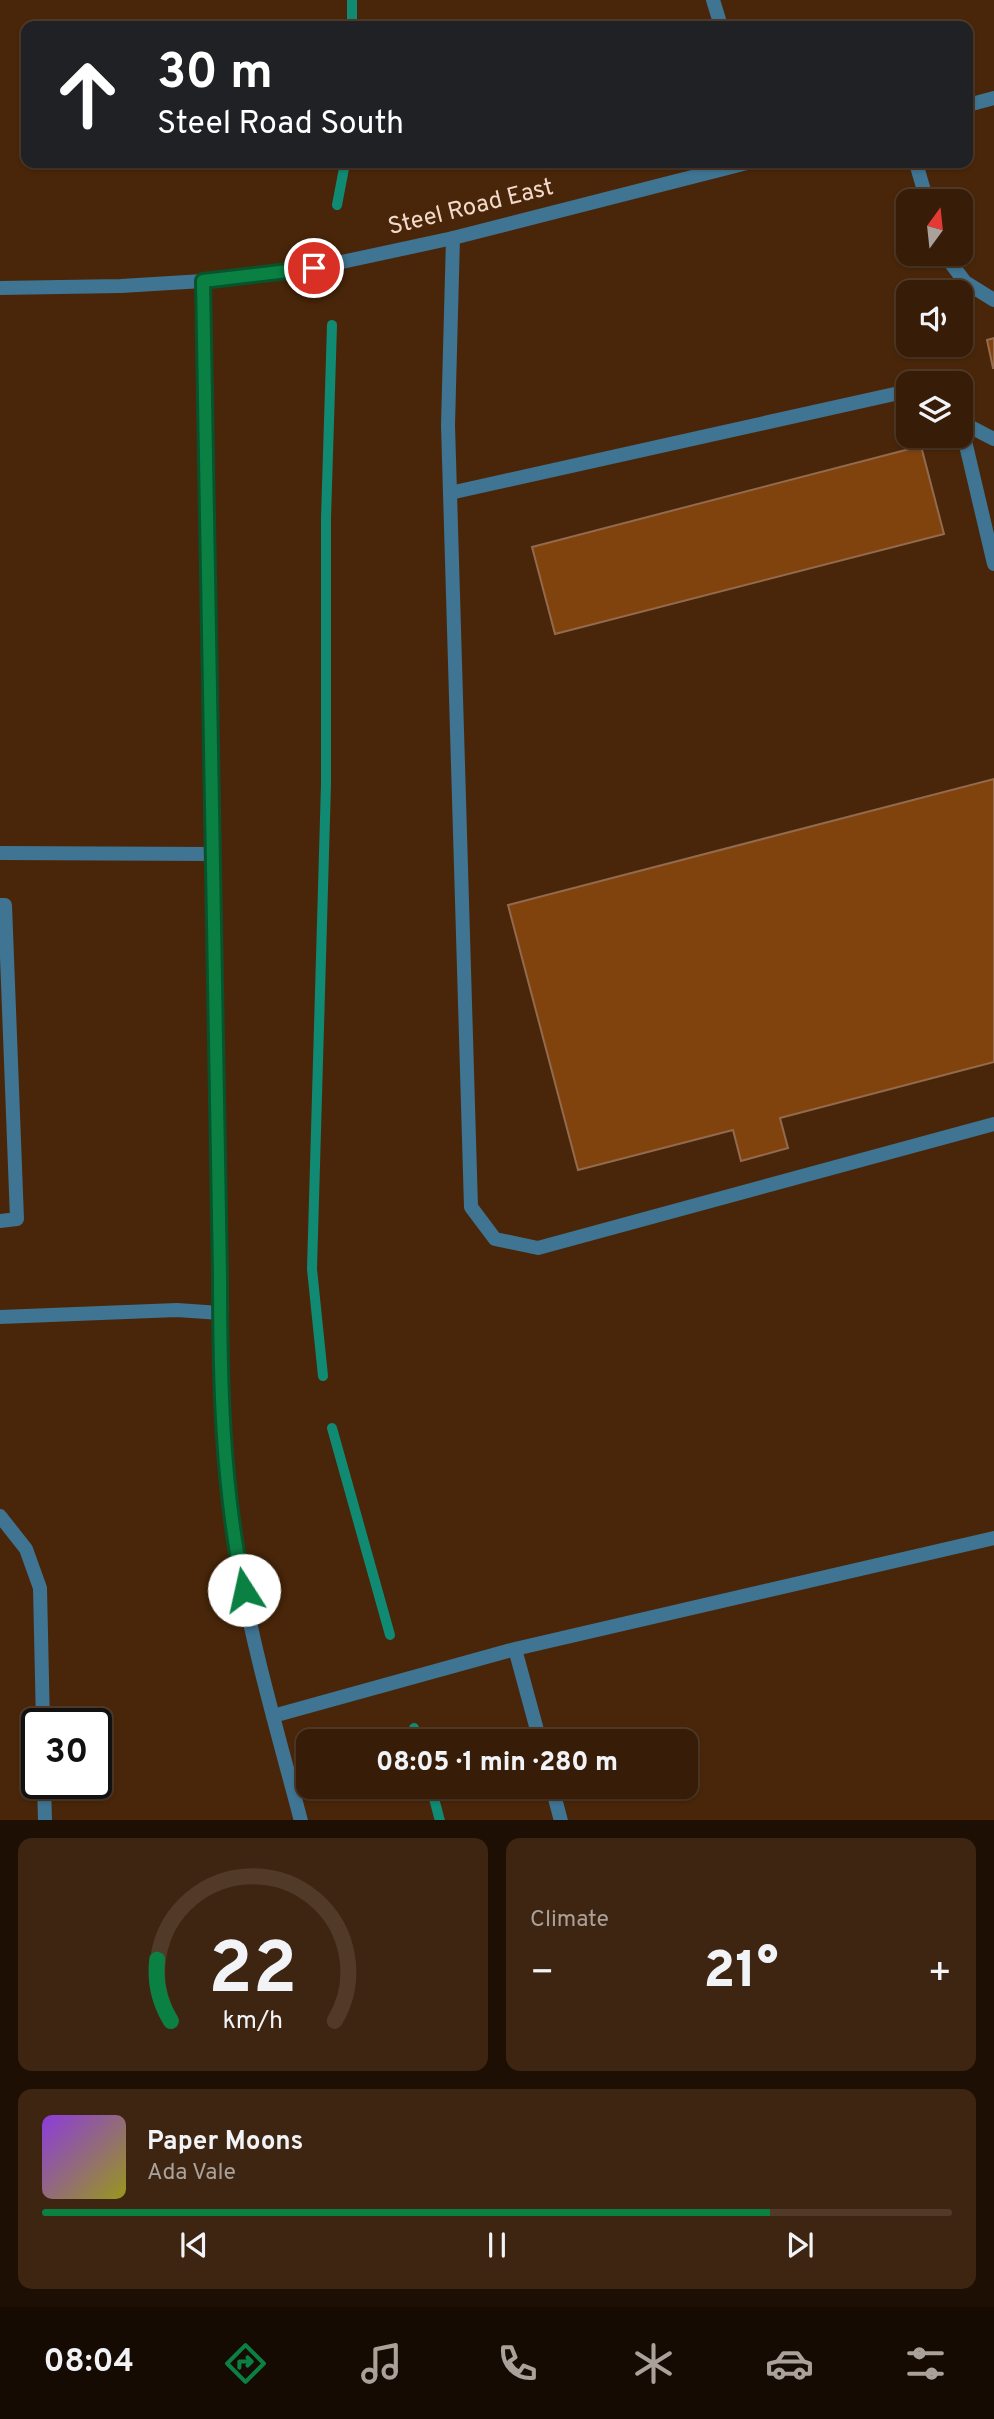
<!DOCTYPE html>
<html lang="en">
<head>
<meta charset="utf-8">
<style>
	body { margin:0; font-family:Overpass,sans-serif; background:#3e2511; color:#f1f3f6; height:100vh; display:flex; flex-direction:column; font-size:26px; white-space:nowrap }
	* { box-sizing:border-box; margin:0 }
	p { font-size:23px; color:#aaa19b }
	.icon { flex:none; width:38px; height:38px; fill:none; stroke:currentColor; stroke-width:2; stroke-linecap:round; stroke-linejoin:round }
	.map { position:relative; height:1820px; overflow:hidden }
	.details { display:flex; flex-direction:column; gap:18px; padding:18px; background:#1e0f04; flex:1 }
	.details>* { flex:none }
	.top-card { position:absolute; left:21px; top:21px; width:952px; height:147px; border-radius:14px; box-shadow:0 2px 5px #0004,0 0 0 2px #513a28; background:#202124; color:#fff; overflow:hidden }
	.needle { width:46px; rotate:15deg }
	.buttons { position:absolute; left:896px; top:189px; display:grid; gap:14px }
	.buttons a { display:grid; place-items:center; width:77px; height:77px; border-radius:14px; background:#371c07; box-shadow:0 2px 5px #0004,0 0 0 2px #513a28; font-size:35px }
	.speed { position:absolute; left:21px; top:1708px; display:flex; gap:14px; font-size:35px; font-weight:700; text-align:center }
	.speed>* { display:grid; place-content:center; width:91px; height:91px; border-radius:50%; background:#371c07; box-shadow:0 2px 5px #0004,0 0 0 2px #513a28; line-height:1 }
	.speed .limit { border:4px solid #111; border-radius:10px; background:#fff; color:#111 }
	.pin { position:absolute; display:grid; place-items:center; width:60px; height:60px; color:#fff; margin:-30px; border:4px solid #fff; border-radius:50%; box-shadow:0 2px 7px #0007 }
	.me { position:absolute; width:77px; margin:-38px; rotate:350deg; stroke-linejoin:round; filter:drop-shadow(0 0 5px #0008) }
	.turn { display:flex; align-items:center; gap:24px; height:147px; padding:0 21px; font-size:32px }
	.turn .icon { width:91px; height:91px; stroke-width:2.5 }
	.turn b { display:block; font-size:49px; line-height:60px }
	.big { font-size:52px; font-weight:800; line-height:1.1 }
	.details .card { flex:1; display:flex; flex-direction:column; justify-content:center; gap:10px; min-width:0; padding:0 24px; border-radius:14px; background:#3e2511 }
	.details .dial { align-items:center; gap:0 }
	.dial svg { height:182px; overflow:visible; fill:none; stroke:#513a28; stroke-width:7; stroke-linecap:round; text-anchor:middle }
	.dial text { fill:#f1f3f6; stroke:none }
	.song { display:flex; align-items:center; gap:21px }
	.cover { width:84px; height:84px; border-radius:10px; background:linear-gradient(135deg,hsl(270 70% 55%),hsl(60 70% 35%)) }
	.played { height:7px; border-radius:4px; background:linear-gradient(90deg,#0b8043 80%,#513a28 80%) }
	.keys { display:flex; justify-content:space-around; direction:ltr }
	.heat { display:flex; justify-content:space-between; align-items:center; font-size:38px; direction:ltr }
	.details .tiles { flex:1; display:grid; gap:18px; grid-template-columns:1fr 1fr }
	.card:last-child { grid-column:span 2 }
	.trip { position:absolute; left:296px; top:1729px; width:402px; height:70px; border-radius:14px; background:#371c07; box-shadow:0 2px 5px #0004,0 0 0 2px #513a28; font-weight:800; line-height:70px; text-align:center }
	.dock { display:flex; height:112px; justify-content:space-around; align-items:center; background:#160b03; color:#aaa19b }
	.dock .icon { width:49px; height:49px }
	.dock .on { color:#0b8043 }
	.dock b { font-size:32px; color:#f1f3f6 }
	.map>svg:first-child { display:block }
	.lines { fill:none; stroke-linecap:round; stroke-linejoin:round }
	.stream { stroke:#108a73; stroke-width:10 }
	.building { fill:#80430e; stroke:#936a4e; stroke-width:2 }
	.service { stroke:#3f7492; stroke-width:14 }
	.minor { stroke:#3f7492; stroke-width:14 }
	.route-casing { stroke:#07532c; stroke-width:18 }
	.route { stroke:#0b8043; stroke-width:12 }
	.labels { text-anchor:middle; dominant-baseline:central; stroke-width:7; stroke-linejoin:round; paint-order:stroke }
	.street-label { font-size:24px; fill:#f2dacb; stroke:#492609 }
</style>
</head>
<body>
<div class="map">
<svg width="994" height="1821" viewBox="0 0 994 1821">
	<rect width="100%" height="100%" fill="#492609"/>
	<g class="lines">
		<!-- stream -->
		<path class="stream" d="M352 26V0
			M337 205 345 163
			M323 1376 312 1269 326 784V518L332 325
			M332 1428 390 1635
			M414 1728 418 1741
			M431 1787 440 1821"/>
	</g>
	<!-- building -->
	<path class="building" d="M994 338V368H993L987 340Z
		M921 446 944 534 555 634 532 547Z
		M994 779V1062L780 1118 788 1148 741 1161 733 1130 578 1170 508 905Z"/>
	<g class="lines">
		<!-- service -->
		<path class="service" d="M713 0 721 26
			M916 163 927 201
			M453 238 448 425 471 1207 495 1239 538 1248 994 1124
			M944 254 965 282 994 300
			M961 422 994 439
			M961 424 994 564
			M450 493 908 391
			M0 853 213 854
			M0 905H5L17 1219 0 1221
			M0 1317 177 1310 220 1313
			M0 1516 26 1549 40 1588 43 1724
			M515 1649 994 1538
			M273 1716 515 1649 540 1741
			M44 1783 45 1821
			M552 1787 561 1821"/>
		<!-- minor -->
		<path class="minor" d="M968 105 994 98
			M203 281 220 1275C220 1373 222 1471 239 1567 254 1653 279 1737 301 1821
			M0 288 121 286 203 281 314 268 453 238 747 163"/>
	</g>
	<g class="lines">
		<defs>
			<path id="route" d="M244 1590C222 1486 220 1381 220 1275L203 281 314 268"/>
		</defs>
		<!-- route casing -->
		<use href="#route" class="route-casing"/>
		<!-- route -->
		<use href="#route" class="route"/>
	</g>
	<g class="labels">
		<!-- street labels -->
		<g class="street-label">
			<text transform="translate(471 208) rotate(-14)">Steel Road East</text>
		</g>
	</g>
</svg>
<div class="buttons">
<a><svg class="needle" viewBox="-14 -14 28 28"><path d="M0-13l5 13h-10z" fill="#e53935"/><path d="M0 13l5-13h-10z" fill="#aaa19b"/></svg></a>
<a><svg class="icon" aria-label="sound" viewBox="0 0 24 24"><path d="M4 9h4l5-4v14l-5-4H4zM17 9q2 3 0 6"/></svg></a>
<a><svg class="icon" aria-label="layers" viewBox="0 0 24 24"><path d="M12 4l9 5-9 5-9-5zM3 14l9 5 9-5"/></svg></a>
</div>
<div class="speed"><div class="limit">30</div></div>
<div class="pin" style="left:314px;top:268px;background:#d93025"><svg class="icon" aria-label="arrive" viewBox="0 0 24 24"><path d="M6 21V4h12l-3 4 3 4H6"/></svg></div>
<svg class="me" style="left:244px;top:1590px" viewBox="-20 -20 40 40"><circle r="19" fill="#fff"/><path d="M0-13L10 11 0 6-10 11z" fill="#0b8043"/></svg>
<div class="trip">08:05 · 1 min · 280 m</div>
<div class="top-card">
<div class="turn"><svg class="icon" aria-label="ahead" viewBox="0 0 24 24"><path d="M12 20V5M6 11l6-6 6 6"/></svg><div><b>30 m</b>Steel Road South</div></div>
</div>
</div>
<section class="details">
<div class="tiles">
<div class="card dial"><svg viewBox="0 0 100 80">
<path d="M14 69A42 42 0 1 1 86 69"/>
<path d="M14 69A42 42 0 0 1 8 42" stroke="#0b8043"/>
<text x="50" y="56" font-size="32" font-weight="700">22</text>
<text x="50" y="72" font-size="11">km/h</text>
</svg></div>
<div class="card"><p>Climate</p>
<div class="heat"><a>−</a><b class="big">21°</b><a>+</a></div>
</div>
<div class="card">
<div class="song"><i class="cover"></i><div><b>Paper Moons</b><p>Ada Vale</p></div></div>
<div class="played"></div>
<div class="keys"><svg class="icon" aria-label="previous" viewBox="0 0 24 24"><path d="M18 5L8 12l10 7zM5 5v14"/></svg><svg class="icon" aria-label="pause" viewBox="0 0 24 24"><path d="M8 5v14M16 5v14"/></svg><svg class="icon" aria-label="next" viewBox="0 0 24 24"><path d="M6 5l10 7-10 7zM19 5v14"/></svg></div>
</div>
</div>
</section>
<nav class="dock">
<b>08:04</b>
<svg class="icon on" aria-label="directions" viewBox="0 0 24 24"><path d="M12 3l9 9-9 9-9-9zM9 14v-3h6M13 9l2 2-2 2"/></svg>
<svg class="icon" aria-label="music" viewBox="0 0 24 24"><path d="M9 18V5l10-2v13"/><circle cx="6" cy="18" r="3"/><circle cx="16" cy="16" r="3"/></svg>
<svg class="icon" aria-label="phone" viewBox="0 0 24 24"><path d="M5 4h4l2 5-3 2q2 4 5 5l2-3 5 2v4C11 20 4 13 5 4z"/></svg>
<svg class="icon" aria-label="climate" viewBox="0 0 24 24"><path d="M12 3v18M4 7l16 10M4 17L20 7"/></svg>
<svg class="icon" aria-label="car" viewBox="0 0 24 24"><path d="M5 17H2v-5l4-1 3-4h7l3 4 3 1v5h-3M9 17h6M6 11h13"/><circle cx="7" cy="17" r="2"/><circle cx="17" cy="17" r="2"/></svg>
<svg class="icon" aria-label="filters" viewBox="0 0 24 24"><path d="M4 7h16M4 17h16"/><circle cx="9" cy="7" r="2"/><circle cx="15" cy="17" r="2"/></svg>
</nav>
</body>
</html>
